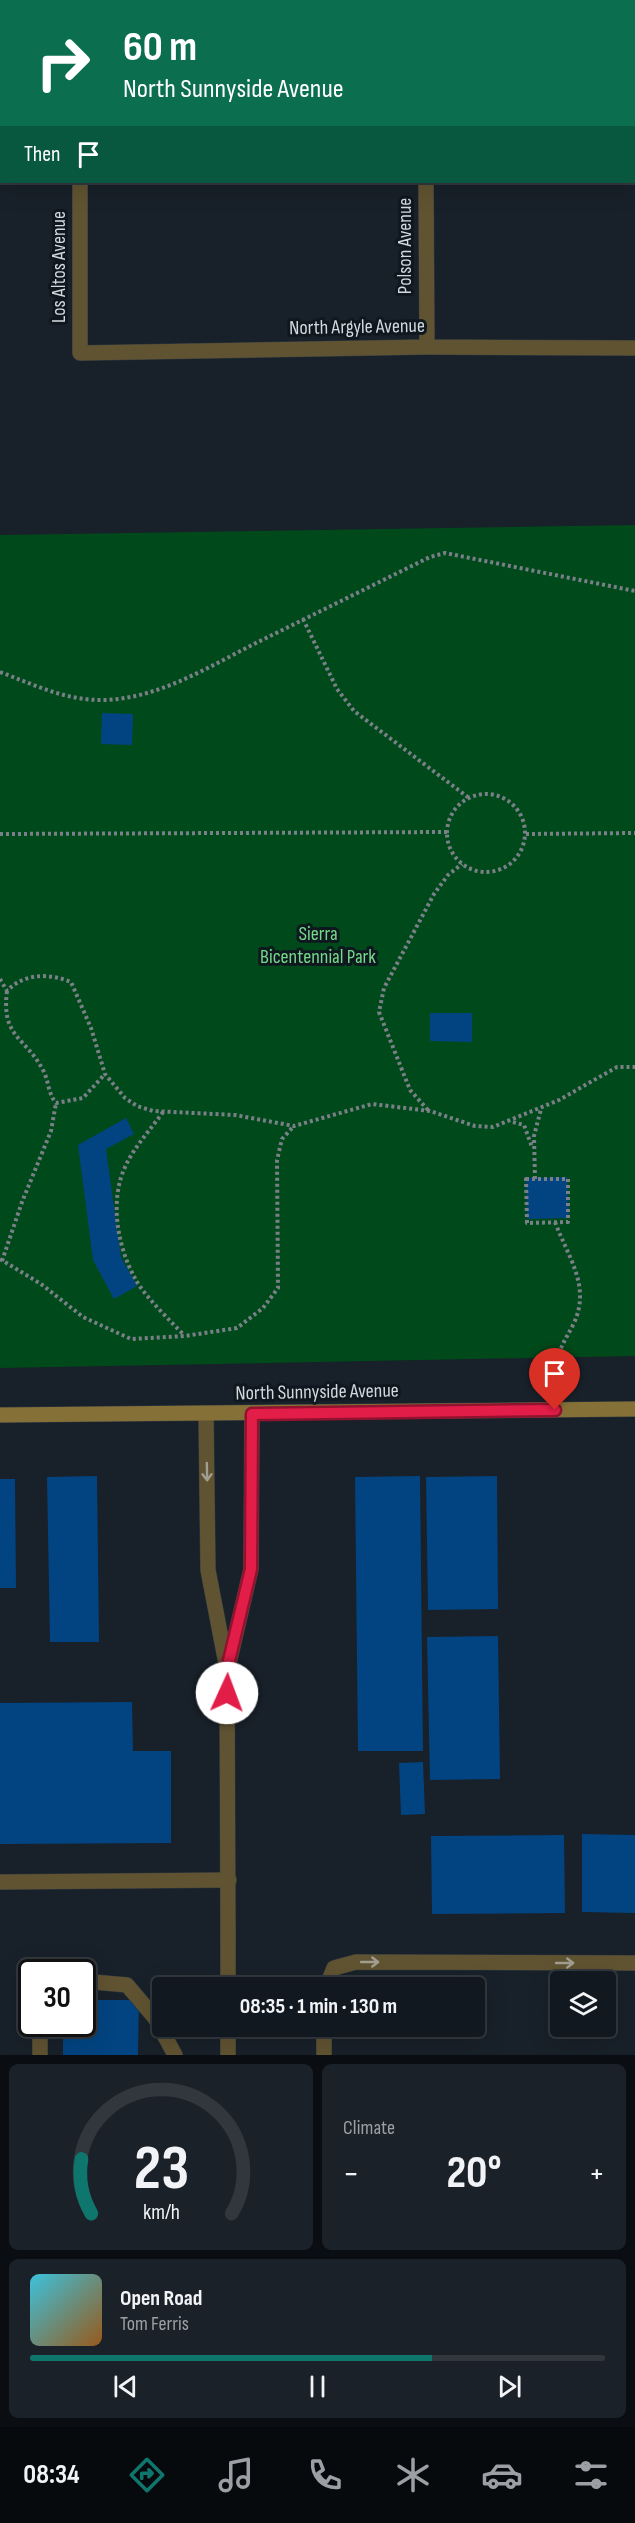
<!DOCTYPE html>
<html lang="en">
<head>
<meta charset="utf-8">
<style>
	body { margin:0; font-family:"Sofia Sans Condensed",sans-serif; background:#1b2128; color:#f1f3f6; height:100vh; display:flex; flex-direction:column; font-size:22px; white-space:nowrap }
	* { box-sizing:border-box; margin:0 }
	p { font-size:20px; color:#9ca0a4 }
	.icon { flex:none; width:33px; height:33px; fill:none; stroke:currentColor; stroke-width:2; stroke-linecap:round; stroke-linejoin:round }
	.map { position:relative; height:2055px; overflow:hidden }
	.panel { display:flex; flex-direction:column; gap:9px; padding:9px; background:#0a0d11; flex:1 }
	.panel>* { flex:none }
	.top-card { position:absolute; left:0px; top:0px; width:636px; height:183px; box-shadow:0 6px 24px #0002,0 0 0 2px #31373d; background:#0b6e4f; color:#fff; overflow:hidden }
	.tools { position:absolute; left:550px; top:1971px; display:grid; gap:12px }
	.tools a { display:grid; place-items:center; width:66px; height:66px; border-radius:6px; background:#12181f; box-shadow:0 6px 24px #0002,0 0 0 2px #31373d; font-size:30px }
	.speed { position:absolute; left:18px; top:1959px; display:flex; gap:12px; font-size:30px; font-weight:700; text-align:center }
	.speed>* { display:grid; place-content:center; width:78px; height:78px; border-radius:50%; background:#12181f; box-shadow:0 6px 24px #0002,0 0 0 2px #31373d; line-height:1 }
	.speed .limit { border:3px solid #111; border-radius:9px; background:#fff; color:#111 }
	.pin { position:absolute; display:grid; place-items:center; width:51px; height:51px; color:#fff; margin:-62px -26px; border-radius:50% 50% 50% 0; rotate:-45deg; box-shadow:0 0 6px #0007 }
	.pin .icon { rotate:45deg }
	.me { position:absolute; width:66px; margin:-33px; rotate:2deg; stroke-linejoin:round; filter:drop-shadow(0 0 4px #0008) }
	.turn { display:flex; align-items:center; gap:21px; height:126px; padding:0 24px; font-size:27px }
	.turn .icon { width:78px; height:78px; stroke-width:2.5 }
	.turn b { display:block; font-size:42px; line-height:51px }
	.then { display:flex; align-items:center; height:57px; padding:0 24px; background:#0003; gap:12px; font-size:22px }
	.big { font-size:45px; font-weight:700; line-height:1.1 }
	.panel .widget { flex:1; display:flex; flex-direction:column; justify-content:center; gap:9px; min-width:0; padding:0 21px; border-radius:9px; background:#1b2128 }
	.panel .dial { align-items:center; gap:0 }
	.dial svg { height:156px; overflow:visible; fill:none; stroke:#31373d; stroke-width:7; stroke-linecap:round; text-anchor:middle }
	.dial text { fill:#f1f3f6; stroke:none }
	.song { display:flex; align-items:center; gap:18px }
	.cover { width:72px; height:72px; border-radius:9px; background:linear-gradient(135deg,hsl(190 70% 55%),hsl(30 70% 35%)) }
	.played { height:6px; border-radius:3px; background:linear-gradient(90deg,#0f766e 70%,#31373d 70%) }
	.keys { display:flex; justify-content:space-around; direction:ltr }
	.heat { display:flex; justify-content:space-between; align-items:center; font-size:33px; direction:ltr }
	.panel .tiles { flex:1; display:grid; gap:9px; grid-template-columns:1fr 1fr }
	.widget:last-child { grid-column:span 2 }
	.trip { position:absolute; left:152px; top:1977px; width:333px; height:60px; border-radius:6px; background:#12181f; box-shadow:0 6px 24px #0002,0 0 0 2px #31373d; font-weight:700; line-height:60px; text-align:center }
	.tabs { display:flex; height:96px; justify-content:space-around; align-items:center; background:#070a0c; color:#9ca0a4 }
	.tabs .icon { width:42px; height:42px }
	.tabs .on { color:#0f766e }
	.tabs b { font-size:27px; color:#f1f3f6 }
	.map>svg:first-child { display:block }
	.green { fill:#00491b }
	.building { fill:#024481 }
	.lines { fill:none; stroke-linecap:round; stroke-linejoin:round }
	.lane-casing { stroke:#323a42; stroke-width:16 }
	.street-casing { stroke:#323a42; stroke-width:16 }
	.secondary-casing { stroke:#323a42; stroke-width:16 }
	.path { stroke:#7a8088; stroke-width:4; stroke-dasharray:3 3; stroke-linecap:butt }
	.lane { stroke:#605331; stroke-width:15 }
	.street { stroke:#605331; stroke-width:15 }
	.secondary { stroke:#857037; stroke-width:15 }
	.oneway { stroke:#a09d91 }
	.route-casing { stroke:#92132f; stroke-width:15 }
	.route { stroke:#e11d48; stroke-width:10 }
	.labels { text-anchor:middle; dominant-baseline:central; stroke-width:6; stroke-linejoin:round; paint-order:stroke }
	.street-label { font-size:20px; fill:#d4d9df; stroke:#0f171f }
	.park-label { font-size:20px; fill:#74da8a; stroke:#0f171f }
</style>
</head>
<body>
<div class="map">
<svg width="635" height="2055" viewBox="0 0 635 2055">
	<rect width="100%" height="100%" fill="#182029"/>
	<!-- green -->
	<path class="green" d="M635 525V1356L0 1368V535Z"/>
	<!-- building -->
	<path class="building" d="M102 713 133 714 132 745 101 744Z
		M430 1013H472V1042L430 1041Z
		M126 1118 134 1134 106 1149 121 1257 137 1286 114 1299 93 1260 78 1145Z
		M567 1177 569 1218 527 1219 526 1178Z
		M97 1476 99 1642H50L47 1477Z
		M420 1476 423 1751H358L355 1477Z
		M497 1476 498 1609 428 1610 426 1477Z
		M0 1479H15L16 1588H0Z
		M498 1636 500 1779 430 1780 427 1637Z
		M132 1702 133 1751H171V1843L0 1844V1703Z
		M423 1762 425 1814 401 1815 399 1763Z
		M582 1834 635 1835V1913L582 1912Z
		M564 1835 565 1913 432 1914 431 1836Z
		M82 2000H139L138 2055H63V2024H82Z"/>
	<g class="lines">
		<defs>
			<path id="lane" d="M0 1882 229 1880
				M228 1932V1988
				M82 1981 127 1985 155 2018 175 2055
				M326 1988 334 1968 356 1962 635 1963
				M40 2024V2055
				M228 2026V2055
				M324 2026V2055"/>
			<path id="street" d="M80 0V2
				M426 0V2
				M80 182V353L427 347 635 348
				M426 182 427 347
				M206 1414 208 1570 227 1669 228 1932
				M229 1663 251 1569 252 1414"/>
			<path id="secondary" d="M0 1415 635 1409"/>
		</defs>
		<!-- lane casing -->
		<use href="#lane" class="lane-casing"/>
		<!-- street casing -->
		<use href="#street" class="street-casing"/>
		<!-- secondary casing -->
		<use href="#secondary" class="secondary-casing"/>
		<!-- path -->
		<path class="path" d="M303 619 337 689 354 711 469 798
			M0 672C35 685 66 701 105 700 160 698 210 666 258 642 315 614 373 585 430 557L445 553 635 591
			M447 833a39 39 0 1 1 78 0a39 39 0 1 1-78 0Z
			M0 834 447 832
			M526 834 635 833
			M0 979 7 991C24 973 49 973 71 982L91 1028 105 1074 125 1098 137 1106 153 1111 235 1115 294 1126 372 1104 430 1111 475 1126 493 1127 559 1100 617 1067H635
			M7 991C1 1039 26 1036 44 1072 49 1083 48 1093 56 1103L83 1098 105 1074
			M428 1110 410 1090 379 1012 384 988 434 894 448 875 462 864
			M163 1112C151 1129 135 1146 126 1165 109 1199 117 1247 136 1280 143 1294 172 1323 184 1335
			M513 1122 524 1125 532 1147
			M526 1179H568V1222L527 1223Z
			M535 1179 534 1136 541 1109
			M555 1222C568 1257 591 1286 574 1323 566 1339 560 1346 556 1365
			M0 1259 41 1284 83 1317 131 1339 185 1336 237 1328 263 1308 278 1288 277 1160 282 1139 293 1127
			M2 1261 22 1202 51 1131 56 1103"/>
		<!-- lane -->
		<use href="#lane" class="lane"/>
		<!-- street -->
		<use href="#street" class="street"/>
		<!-- secondary -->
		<use href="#secondary" class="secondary"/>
	</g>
	<!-- one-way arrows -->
	<defs><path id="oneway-shaft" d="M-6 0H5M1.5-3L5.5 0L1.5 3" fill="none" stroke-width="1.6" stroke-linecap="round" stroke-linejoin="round" transform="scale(1.5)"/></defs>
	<g class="oneway">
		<use href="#oneway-shaft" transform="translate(207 1472) rotate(89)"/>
		<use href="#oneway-shaft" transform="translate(370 1962)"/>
		<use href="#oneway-shaft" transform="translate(565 1963)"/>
	</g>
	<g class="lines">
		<defs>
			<path id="route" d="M227 1693V1669L251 1569 252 1414 555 1410"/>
		</defs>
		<!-- route casing -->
		<use href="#route" class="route-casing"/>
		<!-- route -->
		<use href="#route" class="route"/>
	</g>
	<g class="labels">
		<!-- street labels -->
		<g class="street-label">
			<text transform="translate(405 246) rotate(-90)">Polson Avenue</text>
			<text transform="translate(59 267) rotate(-90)">Los Altos Avenue</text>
			<text transform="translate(357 327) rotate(-1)">North Argyle Avenue</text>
			<text transform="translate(317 1392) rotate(-1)">North Sunnyside Avenue</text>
		</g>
		<!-- park labels -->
		<g class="park-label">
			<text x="318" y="934">Sierra<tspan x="318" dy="23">Bicentennial Park</tspan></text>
		</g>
	</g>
</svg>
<div class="tools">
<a><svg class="icon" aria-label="layers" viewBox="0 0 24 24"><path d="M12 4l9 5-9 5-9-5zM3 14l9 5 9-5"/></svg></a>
</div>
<div class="speed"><div class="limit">30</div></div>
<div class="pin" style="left:555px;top:1410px;background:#d93025"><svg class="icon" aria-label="arrive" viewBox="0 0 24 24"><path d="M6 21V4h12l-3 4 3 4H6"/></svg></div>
<svg class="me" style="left:227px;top:1693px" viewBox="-20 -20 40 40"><circle r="19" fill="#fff"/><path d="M0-13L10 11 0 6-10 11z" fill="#e11d48"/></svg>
<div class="trip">08:35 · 1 min · 130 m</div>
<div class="top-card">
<div class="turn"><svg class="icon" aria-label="right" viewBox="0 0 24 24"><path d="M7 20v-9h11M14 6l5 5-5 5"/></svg><div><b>60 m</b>North Sunnyside Avenue</div></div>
<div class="then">Then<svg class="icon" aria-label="arrive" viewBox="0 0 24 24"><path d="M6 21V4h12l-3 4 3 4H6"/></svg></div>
</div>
</div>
<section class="panel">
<div class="tiles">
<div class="widget dial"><svg viewBox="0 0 100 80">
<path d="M14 69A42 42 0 1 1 86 69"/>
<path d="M14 69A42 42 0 0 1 9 41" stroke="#0f766e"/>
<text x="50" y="56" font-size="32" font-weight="700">23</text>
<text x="50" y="72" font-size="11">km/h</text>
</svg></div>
<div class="widget"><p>Climate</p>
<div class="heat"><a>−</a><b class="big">20°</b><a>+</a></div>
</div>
<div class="widget">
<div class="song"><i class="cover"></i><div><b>Open Road</b><p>Tom Ferris</p></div></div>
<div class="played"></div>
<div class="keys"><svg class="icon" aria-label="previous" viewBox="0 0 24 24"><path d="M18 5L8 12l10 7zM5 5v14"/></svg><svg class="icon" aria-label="pause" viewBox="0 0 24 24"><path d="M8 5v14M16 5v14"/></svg><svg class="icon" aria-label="next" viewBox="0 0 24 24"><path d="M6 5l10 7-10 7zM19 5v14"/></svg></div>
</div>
</div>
</section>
<nav class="tabs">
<b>08:34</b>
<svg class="icon on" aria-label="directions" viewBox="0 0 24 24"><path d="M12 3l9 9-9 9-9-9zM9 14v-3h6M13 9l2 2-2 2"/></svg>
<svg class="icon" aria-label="music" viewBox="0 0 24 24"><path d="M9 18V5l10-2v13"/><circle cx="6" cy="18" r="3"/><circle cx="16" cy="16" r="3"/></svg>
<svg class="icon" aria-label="phone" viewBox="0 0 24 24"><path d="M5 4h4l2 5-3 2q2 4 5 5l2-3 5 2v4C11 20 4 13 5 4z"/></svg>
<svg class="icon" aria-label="climate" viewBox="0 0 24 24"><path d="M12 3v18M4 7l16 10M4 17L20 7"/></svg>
<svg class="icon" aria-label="car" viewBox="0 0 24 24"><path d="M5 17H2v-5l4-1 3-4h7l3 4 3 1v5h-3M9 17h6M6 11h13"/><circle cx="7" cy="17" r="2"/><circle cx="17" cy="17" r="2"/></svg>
<svg class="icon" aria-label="filters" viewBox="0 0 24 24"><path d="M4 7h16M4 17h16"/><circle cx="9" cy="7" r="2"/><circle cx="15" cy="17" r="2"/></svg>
</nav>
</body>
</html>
